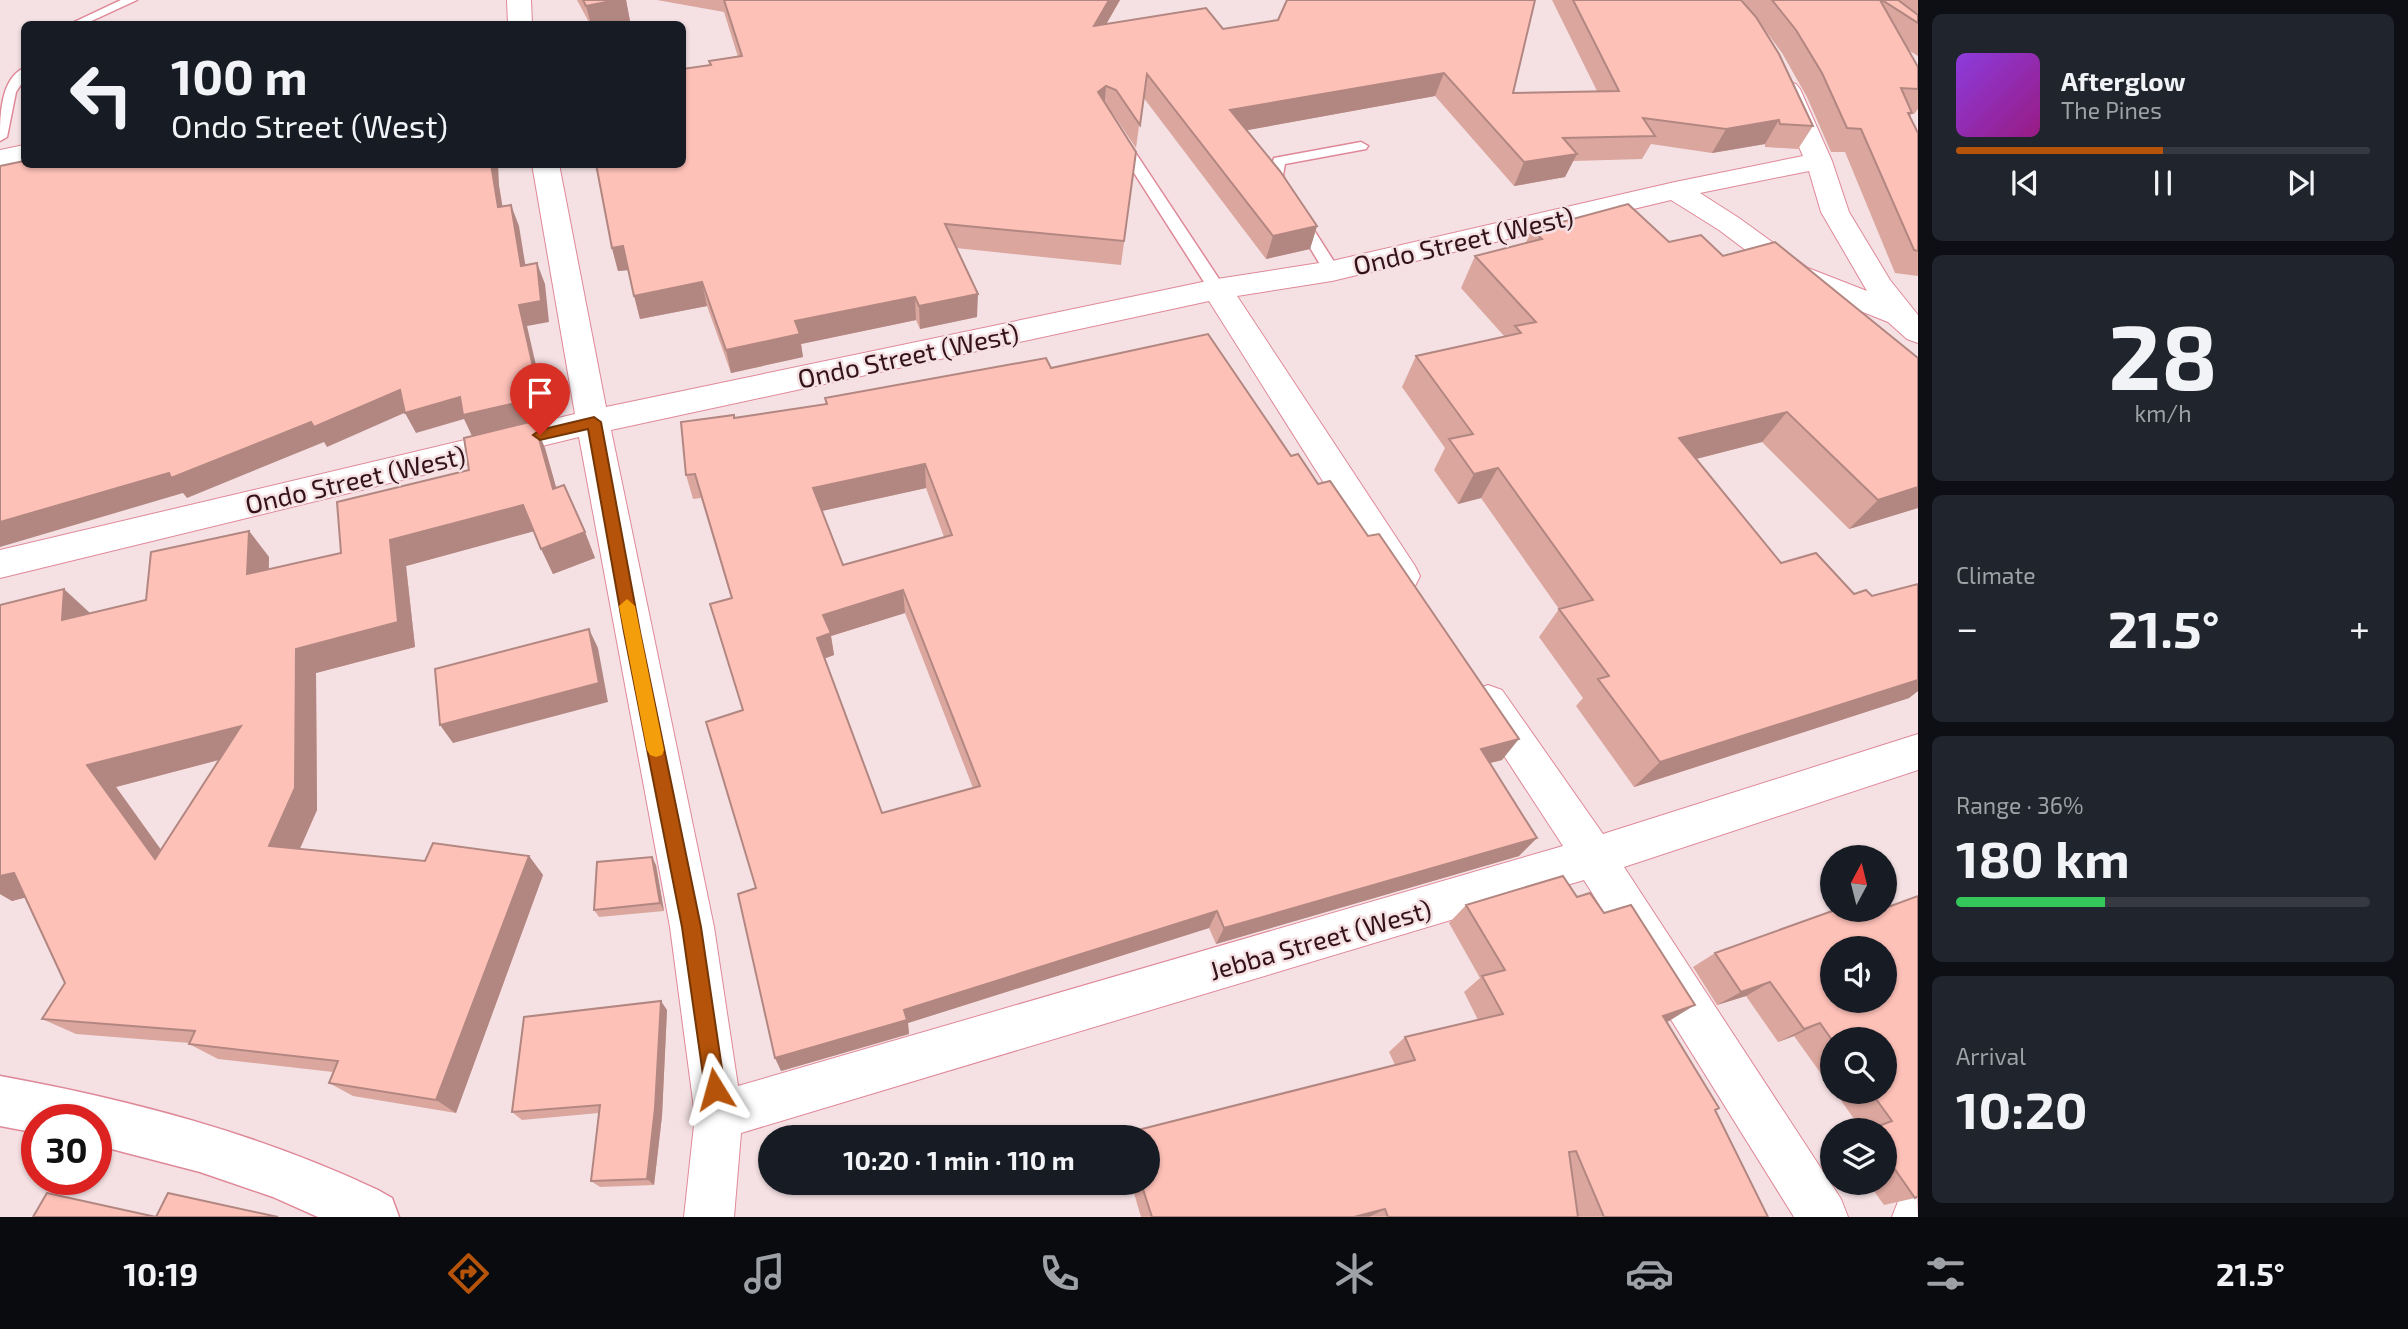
<!DOCTYPE html>
<html lang="en">
<head>
<meta charset="utf-8">
<style>
	body { margin:0; font-family:"Exo 2",sans-serif; background:#20242c; color:#f1f3f6; height:100vh; display:flex; flex-direction:column; font-size:26px; white-space:nowrap }
	* { box-sizing:border-box; margin:0 }
	p { font-size:23px; color:#9ea1a6 }
	.icon { flex:none; width:38px; height:38px; fill:none; stroke:currentColor; stroke-width:2; stroke-linecap:round; stroke-linejoin:round }
	.map { position:relative; flex:1; overflow:hidden }
	.details { display:flex; flex-direction:column; gap:14px; padding:14px; background:#0d0f14; width:490px }
	.details>* { flex:none }
	.top-card { position:absolute; left:21px; top:21px; width:665px; height:147px; border-radius:10px; box-shadow:0 2px 5px #0004; background:#171b24; color:#f1f3f6; overflow:hidden }
	.needle { width:46px; rotate:7deg }
	.controls { position:absolute; left:1820px; top:845px; display:grid; gap:14px }
	.controls a { display:grid; place-items:center; width:77px; height:77px; border-radius:50%; background:#171b24; box-shadow:0 2px 5px #0004; font-size:35px }
	.speed { position:absolute; left:21px; top:1104px; display:flex; gap:14px; font-size:35px; font-weight:700; text-align:center }
	.speed>* { display:grid; place-content:center; width:91px; height:91px; border-radius:50%; background:#171b24; box-shadow:0 2px 5px #0004; line-height:1 }
	.speed .limit { border:10px solid #d22; background:#fff; color:#111 }
	.pin { position:absolute; display:grid; place-items:center; width:60px; height:60px; color:#fff; margin:-72px -30px; border-radius:50% 50% 50% 0; rotate:-45deg; box-shadow:0 0 7px #0007 }
	.pin .icon { rotate:45deg }
	.me { position:absolute; width:77px; margin:-38px; rotate:352deg; stroke-linejoin:round; filter:drop-shadow(0 0 5px #0008) }
	.turn { display:flex; align-items:center; gap:24px; height:147px; padding:0 35px; font-size:32px }
	.turn .icon { width:91px; height:91px; stroke-width:2.5 }
	.turn b { display:block; font-size:49px; line-height:60px }
	.big { font-size:52px; font-weight:700; line-height:1.1 }
	.details .widget { flex:1; display:flex; flex-direction:column; justify-content:center; gap:10px; min-width:0; padding:0 24px; border-radius:10px; background:#20242c }
	.details .dial { align-items:center; gap:0 }
	.dial b { font-size:91px; line-height:1 }
	.song { display:flex; align-items:center; gap:21px }
	.cover { width:84px; height:84px; border-radius:10px; background:linear-gradient(135deg,hsl(270 70% 55%),hsl(310 70% 35%)) }
	.played { height:7px; border-radius:4px; background:linear-gradient(90deg,#b45309 50%,#363941 50%) }
	.keys { display:flex; justify-content:space-around; direction:ltr }
	.heat { display:flex; justify-content:space-between; align-items:center; font-size:38px; direction:ltr }
	.charge { height:10px; border-radius:5px; background:linear-gradient(90deg,#34c759 36%,#363941 0) }
	.trip { position:absolute; left:758px; top:1125px; width:402px; height:70px; border-radius:35px; background:#171b24; box-shadow:0 2px 5px #0004; font-weight:700; line-height:70px; text-align:center }
	.tabs { display:flex; height:112px; justify-content:space-around; align-items:center; background:#090b0e; color:#9ea1a6 }
	.tabs .icon { width:49px; height:49px }
	.tabs .active { color:#b45309 }
	.tabs b { font-size:32px; color:#f1f3f6 }
	main { display:flex; flex:1; min-height:0 }
	.map>svg:first-child { display:block }
	.lines { fill:none; stroke-linecap:round; stroke-linejoin:round }
	.lane-casing { stroke:#df8898; stroke-width:3 }
	.street-casing { stroke:#df8898; stroke-width:2 }
	.secondary-casing { stroke:#df8898; stroke-width:3 }
	.lane { fill:#fff; fill-rule:evenodd }
	.street { fill:#fff; fill-rule:evenodd }
	.secondary { fill:#fff; fill-rule:evenodd }
	.wall { fill:#daa69e; fill-rule:evenodd }
	.shaded-wall { fill:#b28781 }
	.building { fill:#fec1b8; stroke:#b28781; stroke-width:2; fill-rule:evenodd }
	.route { fill:#b45309; stroke:#753606; stroke-width:2 }
	.slow { fill:#f59e0b }
	.labels { text-anchor:middle; dominant-baseline:central; stroke-width:5; stroke-linejoin:round; paint-order:stroke }
	.street-label { font-size:26px; fill:#331219; stroke:#f5e1e4 }
</style>
</head>
<body>
<main>
<div class="map">
<svg width="1918" height="1217" viewBox="0 0 1918 1217">
	<rect width="100%" height="100%" fill="#f5e1e4"/>
	<g class="lines">
		<defs>
			<path id="lane" d="M121 0H137L85 24H70Z
				M24 68V80L16 92 7 137 0 141C0 117 0 79 24 68Z
				M1120 136 1127 140 1223 285 1225 289 1223 293H1211L1113 140Z
				M1361 142 1368 146 1366 149 1285 164 1283 175 1288 191 1281 195 1274 191 1269 175 1274 158Z
				M1298 211 1305 216 1340 271 1337 275 1332 276 1324 271 1291 216Z"/>
			<path id="street" d="M507 0H531L532 24H508Z
				M1787 81 1796 84 1800 89 1832 161 1849 212 1890 280 1918 315V343L1907 339 1888 322 1788 282 1719 230 1671 200 1332 281 1237 296 1415 566 1420 576 1415 586 1402 590 1389 586 1209 301 611 430 714 927 738 1086 1563 846 1469 702 1474 690 1488 685 1502 690 1603 834 1918 734V770L1624 867 1841 1199 1848 1217H1794L1584 880 741 1133 734 1217H684L695 1116 670 927 579 437 0 578V550L575 414 532 164H559L606 407 1217 279 1332 261 1675 182 1803 156 1774 89 1778 84ZM1809 171 1821 212 1867 291 1808 268 1739 218 1700 193Z
				M24 145V161L0 166V150Z
				M1917 1192 1918 1217H1892L1899 1199Z"/>
			<path id="secondary" d="M0 1076C131 1100 257 1133 378 1190L392 1198 399 1217H318L273 1197 200 1172 96 1145V1120H37V1133L0 1126Z"/>
		</defs>
		<!-- lane casing -->
		<use href="#lane" class="lane-casing"/>
		<!-- street casing -->
		<use href="#street" class="street-casing"/>
		<!-- secondary casing -->
		<use href="#secondary" class="secondary-casing"/>
		<!-- lane -->
		<use href="#lane" class="lane"/>
		<!-- street -->
		<use href="#street" class="street"/>
		<!-- secondary -->
		<use href="#secondary" class="secondary"/>
	</g>
	<!-- wall -->
	<path class="wall" d="M577 0H626L630 21 615 24H590Z
		M657 0H1120L1106 24 1223 29 1278 20 1513 93 1597 91 1552 0H1741L1751 11 1742 0H1918V56L1908 50 1918 67V109L1914 114 1912 113 1910 117 1918 133V276L1895 273 1845 152H1831L1807 97 1782 53 1759 22 1813 126 1798 149 1765 147V144L1712 153 1651 144 1642 159 1573 161 1565 177 1514 186 1435 96 1247 130 1317 226 1310 249 1266 259 1143 97 1136 148 1113 114 1111 113 1136 152 1121 265 956 248 977 317 920 329 916 320 801 344 803 357 731 373 707 306 640 319 628 270 618 271 612 248 710 65 738 57 724 12Z
		M1532 230 1669 242 1723 256 1918 358V508L1849 529 1762 442 1696 459 1781 563 1854 594 1872 596 1918 584V691L1909 698 1634 787 1576 706 1583 698 1539 637 1559 609 1481 498 1458 504 1434 470 1445 448 1402 387 1416 356 1505 337 1461 288 1475 256 1525 244Z
		M1051 368 1291 456 1318 484 1502 760 1490 763 1519 856 1216 944 1209 928 908 1023 909 1034 781 1071 756 888 742 710 731 598 701 498 693 499 686 475 734 418 826 405 825 398ZM926 488 944 537 843 565 822 511ZM905 613 973 788 882 813 825 658 834 655 831 636Z
		M545 448 556 488 585 532 595 558 553 574 534 531 406 566 415 647 316 673 317 810 300 849 425 861 529 856 543 875 456 1113 353 1096 329 1083 333 1072 218 1059 189 1044 190 1043 76 1034 42 1019 65 983 26 897 12 901 0 894V605L90 614 146 600 249 531 269 557V569L341 553 469 470ZM219 760 161 850 116 787Z
		M656 865 664 911 599 917 594 910Z
		M1577 897 1669 1021 1667 1022 1715 1110 1768 1217H1141L1131 1183H1148V1138H1124L1126 1133 1395 1065 1389 1052 1405 1037 1478 1020 1464 992 1480 978 1449 923 1466 905Z
		M1835 910 1915 1198 1884 1205 1868 1183H1885V1130H1862L1835 1092H1885L1832 1040V1089L1794 1036 1778 1042 1746 996 1717 1005 1693 967 1715 953Z
		M667 1010 662 1116 654 1185 600 1187 591 1181 599 1113 522 1120 512 1112Z"/>
	<!-- shaded-wall -->
	<path class="shaded-wall" d="M616 0H626L630 21 615 24H591L586 6Z
		M1109 0H1120L1092 49 1094 26Z
		M1444 73 1435 96 1226 134 1230 110Z
		M1106 86 1104 110 1098 92Z
		M1779 120 1765 144 1712 153 1726 129Z
		M1577 154 1565 177 1514 186 1524 162Z
		M491 164H498L499 185 506 228 498 207Z
		M511 205 519 226 529 287 521 266Z
		M1317 226 1310 249 1266 259 1273 236Z
		M623 246 629 270 618 271 612 248Z
		M537 263 545 284 549 322 527 326 547 413 537 416 538 420 472 436 464 419 416 433 405 413 460 397 528 396 519 305Z
		M702 282 707 306 640 319 634 296Z
		M978 294 977 317 920 329 919 306Z
		M915 297 916 320 801 344 803 357 731 373 726 350 795 321Z
		M400 390 411 410 327 447 324 442 187 498 183 493 0 547V522L169 473Z
		M1787 412 1762 442 1657 469 1679 438Z
		M534 421 545 448 564 515 553 489Z
		M925 464 926 488 817 512 813 488Z
		M1498 468 1481 498 1458 504 1474 474Z
		M1918 487V508L1849 529 1878 500Z
		M523 505 535 531 406 566 415 647 316 673 317 810 292 866 269 846 296 649 390 540Z
		M249 531 269 557 268 599 247 574Z
		M585 532 595 558 553 574 541 549Z
		M64 589 90 613 62 620Z
		M903 590 905 613 831 636 834 655 821 660 817 638 823 615Z
		M589 629 598 648 608 702 453 743 440 725Z
		M1918 680V691L1909 698 1634 787 1660 762Z
		M241 726 264 748 116 787 182 879 155 859 87 765Z
		M1519 739 1502 760 1466 769 1481 749Z
		M1537 838 1519 856 1216 944 1224 928Z
		M529 856 543 875 456 1113 436 1100Z
		M652 857 656 865 664 911 660 903Z
		M14 873 47 892 12 901 0 894V876Z
		M1217 911 1209 928 908 1023 909 1034 781 1071 775 1058 904 1010Z
		M1770 982 1746 996 1717 1005 1741 992Z
		M661 1001 667 1010 662 1116 654 1185 647 1179Z
		M1695 1005 1669 1021 1637 1031 1663 1016Z
		M1820 1023 1794 1036 1778 1042 1804 1029Z
		M1385 1209 1369 1217H1354Z"/>
	<!-- building -->
	<path class="building" d="M583 0H616L586 6Z
		M724 0H1109L1094 26 1206 8 1223 29 1278 20 1287 0H1535L1513 93 1619 91 1573 0H1741L1756 17 1779 54 1813 126 1780 124 1779 120 1726 129 1643 118 1655 136 1563 138 1577 154 1524 162 1444 73 1230 110 1280 171 1317 226 1273 236 1147 74 1140 125 1116 90 1106 86 1098 92 1136 152 1124 241 945 224 978 294 919 306 915 297 795 321 800 334 726 350 702 282 634 296 623 246 612 248 596 164H682V69L711 65 709 61 742 56Z
		M1772 0H1880L1918 67V89L1901 88 1912 113H1908L1918 133V251L1914 250 1861 129 1847 128 1822 73 1796 30Z
		M1882 0H1898L1918 15V23Z
		M24 161V164H491L498 207 511 205 521 266 537 263 541 301 519 305 539 393 528 396 529 400 463 415 460 397 405 413 400 390 314 427 311 422 171 478 169 473 0 522V166Z
		M1628 204 1669 242 1701 235 1723 256 1775 242 1918 358V487L1878 500 1787 412 1679 438 1781 563 1816 553 1854 594 1866 590 1872 596 1918 584V680L1660 762 1598 679 1609 676 1559 609 1593 600 1498 468 1474 474 1449 439 1473 434 1416 356 1521 333 1515 326 1536 322 1475 256 1542 239 1532 230Z
		M1208 334 1291 456 1298 454 1318 484 1330 481 1368 536 1379 534 1519 739 1481 749 1537 838 1224 928 1217 911 904 1010 907 1020 775 1058 738 894 756 888 706 722 743 710 710 604 732 598 695 474 686 475 681 422 734 415V418L827 404 825 398 1046 358 1051 368ZM925 464 952 535 843 565 813 488ZM903 590 980 786 882 813 817 638 831 633 823 615Z
		M534 421 553 489 564 485 585 532 541 549 523 505 390 540 398 622 296 649 295 788 269 846 425 861 433 843 529 856 436 1100 329 1083 338 1061 189 1044 195 1031 42 1019 65 983 14 873 0 876V605L64 589 62 620 146 600 151 552 249 531 247 574 341 553 337 502 469 470 464 438ZM241 726 155 859 87 765Z
		M589 629 599 683 440 725 435 669Z
		M652 857 660 903 594 910 597 862Z
		M1563 876 1577 897 1590 893 1604 913 1631 905 1695 1005 1663 1016 1719 1108 1715 1110 1768 1217H1604L1576 1151 1569 1152 1578 1217H1388L1385 1209 1354 1217H1152L1141 1183H1148V1138H1128L1126 1133 1415 1060 1405 1037 1503 1014 1482 976 1505 970 1466 905Z
		M1918 896V1196L1915 1198 1885 1155V1130H1868L1892 1121 1871 1092H1885V1040H1832L1820 1023 1804 1029 1770 982 1741 992 1715 953 1835 910H1885V903L1888 907ZM1832 948H1885V1001H1832Z
		M661 1001 655 1108 647 1179 591 1181 600 1105 512 1112 524 1017Z
		M47 1193 156 1217H33Z
		M168 1193 278 1217H156Z"/>
	<!-- route -->
	<path class="route" d="M594 417 601 422 640 632 701 927 725 1089 722 1097 715 1100 708 1097 705 1089 682 927 624 632 588 429 540 440 533 435 540 430Z"/>
	<!-- slow -->
	<path class="slow" d="M627 599 635 606 664 750 662 755 656 757 650 755 647 750 619 606Z"/>
	<g class="labels">
		<!-- street labels -->
		<g class="street-label">
			<text transform="translate(1463 240) rotate(-13)">Ondo Street (West)</text>
			<text transform="translate(908 355) rotate(-12)">Ondo Street (West)</text>
			<text transform="translate(355 479) rotate(-13)">Ondo Street (West)</text>
			<text transform="translate(1320 939) rotate(-16)">Jebba Street (West)</text>
		</g>
	</g>
</svg>
<div class="controls">
<a><svg class="needle" viewBox="-14 -14 28 28"><path d="M0-13l5 13h-10z" fill="#e53935"/><path d="M0 13l5-13h-10z" fill="#9ea1a6"/></svg></a>
<a><svg class="icon" aria-label="sound" viewBox="0 0 24 24"><path d="M4 9h4l5-4v14l-5-4H4zM17 9q2 3 0 6"/></svg></a>
<a><svg class="icon" aria-label="search" viewBox="0 0 24 24"><circle cx="10" cy="10" r="6"/><path d="M15 15l6 6"/></svg></a>
<a><svg class="icon" aria-label="layers" viewBox="0 0 24 24"><path d="M12 4l9 5-9 5-9-5zM3 14l9 5 9-5"/></svg></a>
</div>
<div class="speed"><div class="limit">30</div></div>
<div class="pin" style="left:540px;top:435px;background:#d93025"><svg class="icon" aria-label="arrive" viewBox="0 0 24 24"><path d="M6 21V4h12l-3 4 3 4H6"/></svg></div>
<svg class="me" style="left:715px;top:1089px" viewBox="-20 -20 40 40"><path d="M0-17L14 15 0 8-14 15z" fill="#b45309" stroke="#fff" stroke-width="4"/></svg>
<div class="trip">10:20 · 1 min · 110 m</div>
<div class="top-card">
<div class="turn"><svg class="icon" aria-label="left" viewBox="0 0 24 24"><path d="M17 20v-9H6M10 6l-5 5 5 5"/></svg><div><b>100 m</b>Ondo Street (West)</div></div>
</div>
</div>
<section class="details">
<div class="widget">
<div class="song"><i class="cover"></i><div><b>Afterglow</b><p>The Pines</p></div></div>
<div class="played"></div>
<div class="keys"><svg class="icon" aria-label="previous" viewBox="0 0 24 24"><path d="M18 5L8 12l10 7zM5 5v14"/></svg><svg class="icon" aria-label="pause" viewBox="0 0 24 24"><path d="M8 5v14M16 5v14"/></svg><svg class="icon" aria-label="next" viewBox="0 0 24 24"><path d="M6 5l10 7-10 7zM19 5v14"/></svg></div>
</div>
<div class="widget dial"><b>28</b><p>km/h</p></div>
<div class="widget"><p>Climate</p>
<div class="heat"><a>−</a><b class="big">21.5°</b><a>+</a></div>
</div>
<div class="widget"><p>Range · 36%</p><b class="big">180 km</b><div class="charge"></div></div>
<div class="widget"><p>Arrival</p><b class="big">10:20</b></div>
</section>
</main>
<nav class="tabs">
<b>10:19</b>
<svg class="icon active" aria-label="directions" viewBox="0 0 24 24"><path d="M12 3l9 9-9 9-9-9zM9 14v-3h6M13 9l2 2-2 2"/></svg>
<svg class="icon" aria-label="music" viewBox="0 0 24 24"><path d="M9 18V5l10-2v13"/><circle cx="6" cy="18" r="3"/><circle cx="16" cy="16" r="3"/></svg>
<svg class="icon" aria-label="phone" viewBox="0 0 24 24"><path d="M5 4h4l2 5-3 2q2 4 5 5l2-3 5 2v4C11 20 4 13 5 4z"/></svg>
<svg class="icon" aria-label="climate" viewBox="0 0 24 24"><path d="M12 3v18M4 7l16 10M4 17L20 7"/></svg>
<svg class="icon" aria-label="car" viewBox="0 0 24 24"><path d="M5 17H2v-5l4-1 3-4h7l3 4 3 1v5h-3M9 17h6M6 11h13"/><circle cx="7" cy="17" r="2"/><circle cx="17" cy="17" r="2"/></svg>
<svg class="icon" aria-label="filters" viewBox="0 0 24 24"><path d="M4 7h16M4 17h16"/><circle cx="9" cy="7" r="2"/><circle cx="15" cy="17" r="2"/></svg>
<b>21.5°</b>
</nav>
</body>
</html>
